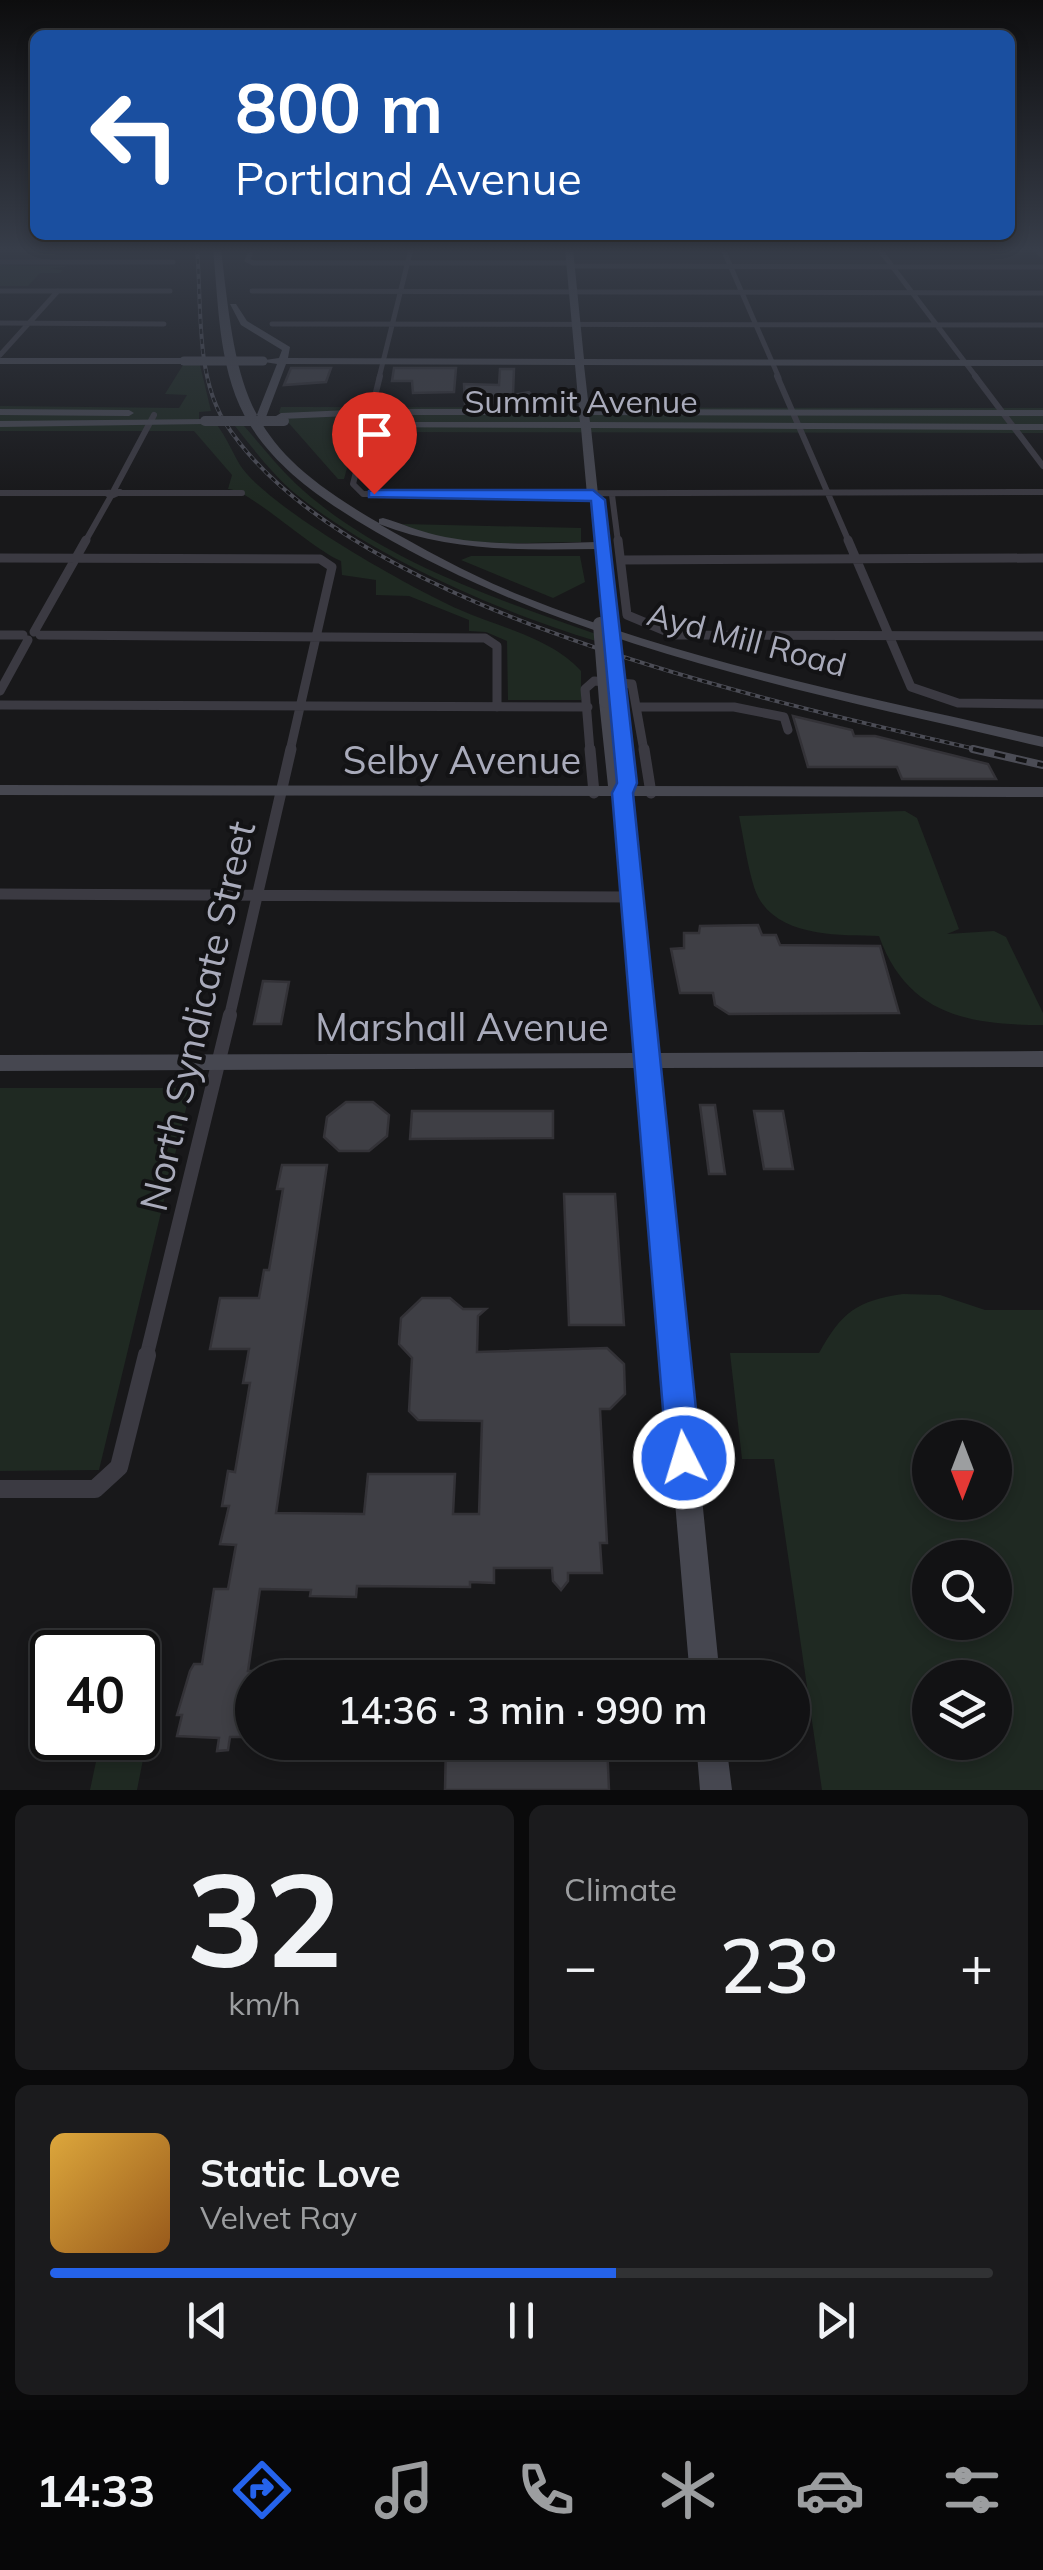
<!DOCTYPE html>
<html lang="en">
<head>
<meta charset="utf-8">
<style>
	body { margin:0; font-family:Mulish,sans-serif; background:#1b1b1d; color:#f1f3f6; height:100vh; display:flex; flex-direction:column; font-size:38px; white-space:nowrap }
	* { box-sizing:border-box; margin:0 }
	p { font-size:32px; color:#9c9ea0 }
	.icon { flex:none; width:55px; height:55px; fill:none; stroke:currentColor; stroke-width:2; stroke-linecap:round; stroke-linejoin:round }
	.map { position:relative; height:1790px; overflow:hidden }
	.sheet { display:flex; flex-direction:column; gap:15px; padding:15px; background:#0a0a0b; flex:1 }
	.sheet>* { flex:none }
	.top-card { position:absolute; left:30px; top:30px; width:985px; height:210px; border-radius:15px; box-shadow:0 5px 15px #0003,0 0 0 2px #313234; background:#1a4fa0; color:#fff; overflow:hidden }
	.needle { width:65px; rotate:180deg }
	.controls { position:absolute; left:912px; top:1420px; display:grid; gap:20px }
	.controls a { display:grid; place-items:center; width:100px; height:100px; border-radius:50%; background:#121214; box-shadow:0 5px 15px #0003,0 0 0 2px #313234; font-size:50px }
	.speed { position:absolute; left:30px; top:1630px; display:flex; gap:20px; font-size:50px; font-weight:700; text-align:center }
	.speed>* { display:grid; place-content:center; width:130px; height:130px; border-radius:50%; background:#121214; box-shadow:0 5px 15px #0003,0 0 0 2px #313234; line-height:1 }
	.speed .limit { border:5px solid #111; border-radius:15px; background:#fff; color:#111 }
	.pin { position:absolute; display:grid; place-items:center; width:85px; height:85px; color:#fff; margin:-102px -42px; border-radius:50% 50% 50% 0; rotate:-45deg; box-shadow:0 0 10px #0007 }
	.pin .icon { rotate:45deg }
	.me { position:absolute; width:110px; margin:-55px; rotate:355deg; stroke-linejoin:round; filter:drop-shadow(0 0 8px #0008) }
	.turn { display:flex; align-items:center; gap:35px; height:210px; padding:0 40px; font-size:45px }
	.turn .icon { width:130px; height:130px; stroke-width:2.5 }
	.turn b { display:block; font-size:70px; line-height:85px }
	.big { font-size:75px; font-weight:600; line-height:1.1 }
	.sheet .widget { flex:1; display:flex; flex-direction:column; justify-content:center; gap:15px; min-width:0; padding:0 35px; border-radius:15px; background:#1b1b1d }
	.sheet .dial { align-items:center; gap:0 }
	.dial b { font-size:130px; line-height:1 }
	.song { display:flex; align-items:center; gap:30px }
	.cover { width:120px; height:120px; border-radius:15px; background:linear-gradient(135deg,hsl(40 70% 55%),hsl(30 70% 35%)) }
	.played { height:10px; border-radius:5px; background:linear-gradient(90deg,#2563eb 60%,#313234 60%) }
	.keys { display:flex; justify-content:space-around; direction:ltr }
	.heat { display:flex; justify-content:space-between; align-items:center; font-size:55px; direction:ltr }
	.sheet .tiles { flex:1; display:grid; gap:15px; grid-template-columns:1fr 1fr }
	.widget:last-child { grid-column:span 2 }
	.trip { position:absolute; left:235px; top:1660px; width:575px; height:100px; border-radius:50px; background:#121214; box-shadow:0 5px 15px #0003,0 0 0 2px #313234; font-weight:600; line-height:100px; text-align:center }
	.dock { display:flex; height:160px; justify-content:space-around; align-items:center; background:#070708; color:#9c9ea0 }
	.dock .icon { width:70px; height:70px }
	.dock .selected { color:#2563eb }
	.dock b { font-size:45px; color:#f1f3f6 }
	.map>svg:first-child { display:block }
	.green { fill:#1f2922; fill-rule:evenodd }
	.building { fill:#3f3f45; stroke:#333237; stroke-width:2.5 }
	.lines { fill:none; stroke-linecap:round; stroke-linejoin:round }
	.street-far5 { stroke:#3b3a42; stroke-width:5 }
	.street-far4 { stroke:#3b3a42; stroke-width:6 }
	.street-far3 { stroke:#3b3a42; stroke-width:9 }
	.street-far2 { stroke:#3b3a42; stroke-width:11 }
	.street-far1 { stroke:#3b3a42; stroke-width:14 }
	.street { stroke:#3b3a42; stroke-width:18 }
	.secondary { fill:#464750; fill-rule:evenodd }
	.rail-far1-casing { stroke:#4b4c55; stroke-width:4 }
	.rail-casing { stroke:#4b4c55; stroke-width:8 }
	.rail-far1 { stroke:#131315; stroke-width:2.5; stroke-dasharray:5; stroke-linecap:butt }
	.rail { stroke:#131315; stroke-width:4; stroke-dasharray:11; stroke-linecap:butt }
	.secondary-bridge-far2 { stroke:#464750; stroke-width:9 }
	.secondary-bridge-far1 { stroke:#464750; stroke-width:10 }
	.secondary-bridge { stroke:#464750; stroke-width:14 }
	.route { fill:#2563eb; stroke:#184099; stroke-width:2.5 }
	.labels { text-anchor:middle; dominant-baseline:central; stroke-width:8; stroke-linejoin:round; paint-order:stroke }
	.far-street-label { font-size:32px; fill:#a9abbb; stroke:#131315 }
	.street-label { font-size:38px; fill:#a9abbb; stroke:#131315 }
</style>
</head>
<body>
<div class="map">
<svg width="1043" height="1790" viewBox="0 0 1043 1790">
	<rect width="100%" height="100%" fill="#18181a"/>
	<!-- green -->
	<path class="green" d="M0 265 68 266 50 269 63 270 60 273H40L28 286H0Z
		M183 365H200L211 411 199 412V423L217 425C227 438 232 452 240 465 268 508 409 587 458 609 498 627 552 638 581 671V700H508L507 641 486 632 469 631V620L409 596 376 595V580L342 575 341 561C310 548 249 489 228 489L232 475 194 431H0V406L179 408 187 395 165 394Z
		M281 407 1043 408V433L357 432 344 479H338L279 412Z
		M235 426H244C261 445 277 466 295 483 376 559 494 598 596 634V641C500 612 376 558 297 495 273 475 254 450 235 426Z
		M402 524 581 528V542C520 542 458 550 402 524Z
		M471 556H580L585 582 553 598 461 560Z
		M905 811 917 818 959 929 947 934 994 931 1006 937 1043 1013V1025C967 1025 907 1014 879 936 837 935 770 938 754 887 747 864 744 840 739 816Z
		M0 1088H191L99 1470 0 1471Z
		M903 1294 940 1295 985 1310H1043V1790H822L774 1459H742L730 1353H819C842 1312 856 1301 903 1294ZM930 1438H995V1502H930ZM930 1558H995V1622H930ZM930 1678H995V1742H930Z
		M138 1719H151L137 1790H90L101 1738H138Z"/>
	<!-- building -->
	<path class="building" d="M291 368H331L326 382 284 385Z
		M394 368H456L454 392 413 393 412 381H392Z
		M500 369H514L513 395 529 392 538 401 465 404 464 384 499 385Z
		M793 716 852 730 854 736H875L988 764 996 779H902L897 767H808Z
		M758 925 762 935H776L780 945 880 946 899 1013 729 1014 715 1005 713 993H680L671 949 684 948V933H699L700 926Z
		M263 981 289 982 281 1024H254Z
		M346 1102H373L389 1115 387 1136 369 1151H339L324 1137 327 1117Z
		M700 1105H715L725 1174H709Z
		M412 1111H553V1138L410 1139Z
		M754 1111H783L793 1169H764Z
		M282 1165H327L276 1513 364 1514 368 1474H455L453 1514H479L482 1421 418 1420 409 1411 412 1358 399 1344 401 1318 422 1298H450L463 1309H486L478 1316 477 1352 607 1348 624 1364 625 1394 610 1409H600L607 1543H600L602 1573H568V1581L561 1590 553 1581 552 1568H494V1583L470 1582V1587L357 1586 356 1597 310 1596 311 1590 260 1589 248 1671H252V1737H230L228 1750 217 1751 219 1738 177 1736 182 1715H177L190 1671 194 1664H202L214 1589H228L236 1545 220 1544 229 1506H222L228 1471 235 1472 250 1383H243L249 1349H210L220 1298H259L264 1270H269L283 1189H277Z
		M564 1194H615L624 1325H569Z
		M446 1742H607L609 1790H445Z"/>
	<g class="lines">
		<!-- street-far5 -->
		<path class="street-far5" d="M253 249 247 260 253 263H571
			M723 249 779 378
			M879 249 977 378
			M1035 249 1043 256
			M0 262H173
			M571 266 1043 267
			M0 291H170
			M252 291 1043 293
			M0 323 164 324
			M272 324 1043 325
			M0 355 58 291
			M379 378 411 249"/>
		<!-- street-far4 -->
		<path class="street-far4" d="M380 376 353 484 363 494 1043 492
			M777 376 849 542
			M975 376 1043 466
			M114 490 154 415
			M120 492 111 496 106 493Z
			M0 493H106
			M120 493H242
			M612 495 618 542
			M85 542 111 496"/>
		<!-- street-far3 -->
		<path class="street-far3" d="M618 540 627 615 675 635 1043 636
			M848 540 911 687 958 703 1043 704
			M0 558 320 559 332 567 290 751
			M621 560 1043 558
			M34 632 86 540
			M0 635H23
			M40 635 485 638 497 646V707
			M0 691 28 640
			M0 705 588 707
			M637 707H734L784 717 788 730
			M590 751 585 689 594 681 632 684 644 751"/>
		<!-- street-far2 -->
		<path class="street-far2" d="M590 749 594 793
			M644 749 651 793
			M0 894 632 897
			M229 1018 291 749"/>
		<!-- street-far1 -->
		<path class="street-far1" d="M146 1358 230 1015"/>
		<!-- street -->
		<path class="street" d="M0 1489H95L119 1467 147 1355"/>
		<!-- secondary -->
		<path class="secondary" d="M213 249H221C238 396 243 445 379 523V519L383 518C401 523 418 531 436 535 489 547 544 543 597 542L592 501 587 495 581 428 339 427 335 426V422H580L579 415H372L281 419 276 416 281 413 372 409H579L575 365 286 364 266 417 261 420 256 417 277 364 258 361 279 358 282 350 241 325 230 304H236L247 321 290 347 288 358 575 359 565 249H573L584 359 1043 360V366L584 365 589 409 1043 410V416L589 415 590 422 1043 424V430L591 428 598 494 604 500 616 608 610 612 604 608 597 549C522 550 450 552 379 524 425 550 472 576 522 596 689 663 868 697 1043 737V747C815 693 581 651 376 532 330 505 279 472 250 425 218 374 219 307 213 249Z
			M0 358H184L189 361 184 364H0Z
			M0 409 129 410 134 413 129 416 0 415Z
			M209 419 210 421 205 424 0 427V421Z
			M620 696 627 700 634 786 1043 787V797L631 796 657 1053 1043 1051V1067L659 1068 720 1678H690L638 1068 0 1071V1055L637 1053 615 796 0 795V785L608 786 599 701 606 697 613 700Z
			M696 1742H726L732 1790H700Z"/>
		<defs>
			<path id="rail-far1" d="M197 249C202 303 195 373 224 421 344 611 773 702 984 751"/>
			<path id="rail" d="M973 749 1043 765"/>
		</defs>
		<!-- rail-far1 casing -->
		<use href="#rail-far1" class="rail-far1-casing"/>
		<!-- rail casing -->
		<use href="#rail" class="rail-casing"/>
		<!-- rail-far1 -->
		<use href="#rail-far1" class="rail-far1"/>
		<!-- rail -->
		<use href="#rail" class="rail"/>
		<!-- secondary-bridge-far2 -->
		<path class="secondary-bridge-far2" d="M184 361H263"/>
		<!-- secondary-bridge-far1 -->
		<path class="secondary-bridge-far1" d="M205 421H284"/>
		<!-- secondary-bridge -->
		<path class="secondary-bridge" d="M610 608 620 700
			M600 624 606 701"/>
	</g>
	<!-- sky -->
	<linearGradient id="sky" x2="0" y2="1"><stop stop-color="#0d0d0e"/><stop offset="0.5" stop-color="#373d49"/><stop offset="1" stop-color="#373d49" stop-opacity="0"/></linearGradient>
	<rect width="1043" height="499" fill="url(#sky)"/>
	<!-- route -->
	<path class="route" d="M374 490H593L605 500 637 783 633 793 701 1458 696 1471 684 1476 672 1471 667 1458 612 793 617 783 591 501 369 497V491Z"/>
	<g class="labels">
		<!-- far-street labels -->
		<g class="far-street-label">
			<text x="581" y="401">Summit Avenue</text>
			<text transform="translate(747 639) rotate(15)">Ayd Mill Road</text>
		</g>
		<!-- street labels -->
		<g class="street-label">
			<text x="462" y="760">Selby Avenue</text>
			<text transform="translate(197 1016) rotate(-77)">North Syndicate Street</text>
			<text x="462" y="1027">Marshall Avenue</text>
		</g>
	</g>
</svg>
<div class="controls">
<a><svg class="needle" viewBox="-14 -14 28 28"><path d="M0-13l5 13h-10z" fill="#e53935"/><path d="M0 13l5-13h-10z" fill="#9c9ea0"/></svg></a>
<a><svg class="icon" aria-label="search" viewBox="0 0 24 24"><circle cx="10" cy="10" r="6"/><path d="M15 15l6 6"/></svg></a>
<a><svg class="icon" aria-label="layers" viewBox="0 0 24 24"><path d="M12 4l9 5-9 5-9-5zM3 14l9 5 9-5"/></svg></a>
</div>
<div class="speed"><div class="limit">40</div></div>
<div class="pin" style="left:374px;top:494px;background:#d93025"><svg class="icon" aria-label="arrive" viewBox="0 0 24 24"><path d="M6 21V4h12l-3 4 3 4H6"/></svg></div>
<svg class="me" style="left:684px;top:1458px" viewBox="-20 -20 40 40"><circle r="17" fill="#2563eb" stroke="#fff" stroke-width="3"/><path d="M0-11L8 9 0 5-8 9z" fill="#fff"/></svg>
<div class="trip">14:36 · 3 min · 990 m</div>
<div class="top-card">
<div class="turn"><svg class="icon" aria-label="left" viewBox="0 0 24 24"><path d="M17 20v-9H6M10 6l-5 5 5 5"/></svg><div><b>800 m</b>Portland Avenue</div></div>
</div>
</div>
<section class="sheet">
<div class="tiles">
<div class="widget dial"><b>32</b><p>km/h</p></div>
<div class="widget"><p>Climate</p>
<div class="heat"><a>−</a><b class="big">23°</b><a>+</a></div>
</div>
<div class="widget">
<div class="song"><i class="cover"></i><div><b>Static Love</b><p>Velvet Ray</p></div></div>
<div class="played"></div>
<div class="keys"><svg class="icon" aria-label="previous" viewBox="0 0 24 24"><path d="M18 5L8 12l10 7zM5 5v14"/></svg><svg class="icon" aria-label="pause" viewBox="0 0 24 24"><path d="M8 5v14M16 5v14"/></svg><svg class="icon" aria-label="next" viewBox="0 0 24 24"><path d="M6 5l10 7-10 7zM19 5v14"/></svg></div>
</div>
</div>
</section>
<nav class="dock">
<b>14:33</b>
<svg class="icon selected" aria-label="directions" viewBox="0 0 24 24"><path d="M12 3l9 9-9 9-9-9zM9 14v-3h6M13 9l2 2-2 2"/></svg>
<svg class="icon" aria-label="music" viewBox="0 0 24 24"><path d="M9 18V5l10-2v13"/><circle cx="6" cy="18" r="3"/><circle cx="16" cy="16" r="3"/></svg>
<svg class="icon" aria-label="phone" viewBox="0 0 24 24"><path d="M5 4h4l2 5-3 2q2 4 5 5l2-3 5 2v4C11 20 4 13 5 4z"/></svg>
<svg class="icon" aria-label="climate" viewBox="0 0 24 24"><path d="M12 3v18M4 7l16 10M4 17L20 7"/></svg>
<svg class="icon" aria-label="car" viewBox="0 0 24 24"><path d="M5 17H2v-5l4-1 3-4h7l3 4 3 1v5h-3M9 17h6M6 11h13"/><circle cx="7" cy="17" r="2"/><circle cx="17" cy="17" r="2"/></svg>
<svg class="icon" aria-label="filters" viewBox="0 0 24 24"><path d="M4 7h16M4 17h16"/><circle cx="9" cy="7" r="2"/><circle cx="15" cy="17" r="2"/></svg>
</nav>
</body>
</html>
